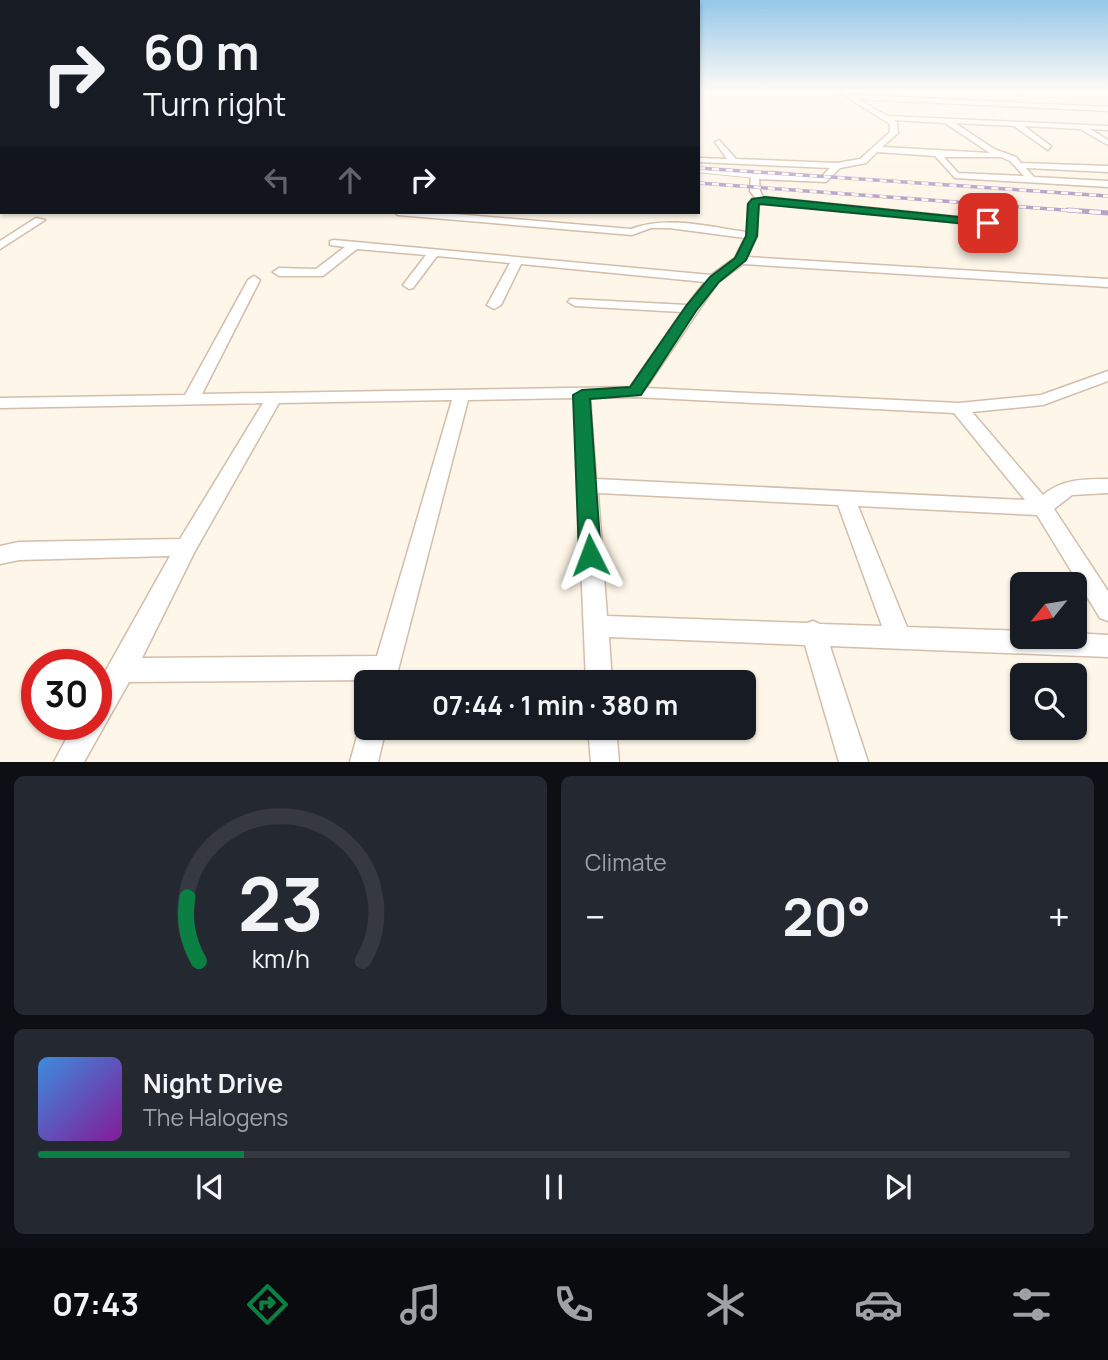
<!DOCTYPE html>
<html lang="en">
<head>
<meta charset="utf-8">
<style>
	body { margin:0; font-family:Manrope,sans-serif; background:#242831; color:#f1f3f6; height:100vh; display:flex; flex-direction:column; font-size:26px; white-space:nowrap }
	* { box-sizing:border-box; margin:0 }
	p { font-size:23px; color:#9ea1a6 }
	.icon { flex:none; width:38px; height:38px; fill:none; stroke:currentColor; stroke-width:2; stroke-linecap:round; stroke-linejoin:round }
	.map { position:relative; height:762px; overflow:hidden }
	.details { display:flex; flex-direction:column; gap:14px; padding:14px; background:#0d0f14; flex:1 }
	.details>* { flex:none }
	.hud { position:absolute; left:0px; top:0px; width:700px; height:214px; box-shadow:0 2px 5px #0004; background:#171b24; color:#f1f3f6; overflow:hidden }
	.needle { width:46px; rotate:240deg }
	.buttons { position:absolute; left:1010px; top:572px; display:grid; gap:14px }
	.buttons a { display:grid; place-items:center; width:77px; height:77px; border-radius:10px; background:#171b24; box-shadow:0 2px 5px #0004; font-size:35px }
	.speed { position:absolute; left:21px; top:649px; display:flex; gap:14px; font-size:35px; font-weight:700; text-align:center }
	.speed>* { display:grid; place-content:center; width:91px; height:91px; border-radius:50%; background:#171b24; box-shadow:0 2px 5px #0004; line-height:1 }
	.speed .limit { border:10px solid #d22; background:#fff; color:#111 }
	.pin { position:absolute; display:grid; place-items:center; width:60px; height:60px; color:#fff; margin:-30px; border-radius:14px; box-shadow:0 4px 10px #0006 }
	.me { position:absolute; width:77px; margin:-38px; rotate:357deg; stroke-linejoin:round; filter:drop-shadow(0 0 5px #0008) }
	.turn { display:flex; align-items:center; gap:24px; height:147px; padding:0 28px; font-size:32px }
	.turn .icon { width:91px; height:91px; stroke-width:2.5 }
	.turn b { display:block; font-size:49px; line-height:60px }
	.lanes { display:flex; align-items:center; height:66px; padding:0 28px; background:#0003; justify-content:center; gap:35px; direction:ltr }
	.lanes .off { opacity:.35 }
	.big { font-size:52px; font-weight:700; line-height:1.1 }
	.details .card { flex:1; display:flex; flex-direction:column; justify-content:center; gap:10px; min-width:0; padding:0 24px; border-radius:10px; background:#242831 }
	.details .dial { align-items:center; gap:0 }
	.dial svg { height:182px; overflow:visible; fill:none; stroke:#363941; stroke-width:7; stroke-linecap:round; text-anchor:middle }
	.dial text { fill:#f1f3f6; stroke:none }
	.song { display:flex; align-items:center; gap:21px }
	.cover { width:84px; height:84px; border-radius:10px; background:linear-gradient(135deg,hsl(210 70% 55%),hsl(290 70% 35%)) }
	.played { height:7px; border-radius:4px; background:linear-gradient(90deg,#0b8043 20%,#363941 20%) }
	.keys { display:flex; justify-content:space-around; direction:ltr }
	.heat { display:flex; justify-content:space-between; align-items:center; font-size:38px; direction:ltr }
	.details .tiles { flex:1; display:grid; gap:14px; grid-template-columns:1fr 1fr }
	.card:last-child { grid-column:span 2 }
	.trip { position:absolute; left:354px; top:670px; width:402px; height:70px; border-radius:10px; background:#171b24; box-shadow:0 2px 5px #0004; font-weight:700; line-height:70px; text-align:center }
	.dock { display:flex; height:112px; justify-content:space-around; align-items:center; background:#090b0e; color:#9ea1a6 }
	.dock .icon { width:49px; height:49px }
	.dock .current { color:#0b8043 }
	.dock b { font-size:32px; color:#f1f3f6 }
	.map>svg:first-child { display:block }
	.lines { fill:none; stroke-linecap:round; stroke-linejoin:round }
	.service-casing { stroke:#d3bdab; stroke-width:6 }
	.minor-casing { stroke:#d3bdab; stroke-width:3 }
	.service { stroke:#fff; stroke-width:4.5 }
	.minor { fill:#fff; fill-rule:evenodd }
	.rail-far1-casing { stroke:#b9a3cb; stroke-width:3.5 }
	.rail-casing { stroke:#b9a3cb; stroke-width:5 }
	.rail-far1 { stroke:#fff9f0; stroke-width:2.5; stroke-dasharray:7; stroke-linecap:butt }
	.rail { stroke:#fff9f0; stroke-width:3.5; stroke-dasharray:11; stroke-linecap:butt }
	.route { fill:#0b8043; stroke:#07532c; stroke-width:2 }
</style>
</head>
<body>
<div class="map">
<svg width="1108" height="762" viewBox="0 0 1108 762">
	<rect width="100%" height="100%" fill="#fef6e8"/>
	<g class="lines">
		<defs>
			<path id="service" d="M698 170 757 176"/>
			<path id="minor" d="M837 91H844L851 95 1108 107V111L858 99 887 116 1108 126V130L1090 129 1108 140V145L1080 129 1024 126 1051 146 1048 150 1014 126 955 123 994 149 1016 157 1021 163 1108 166V172L1026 168 1034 177 1108 181V187L955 178 935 156 877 152 866 163 840 168 826 182 759 179 760 191 763 197 988 220 993 223 988 226 766 202 758 205 757 236 747 257 1108 279V287L743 264 718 282 646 388 959 403 1041 395 1108 371V381L1043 405 972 412 1043 495C1062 479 1084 479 1108 479V493L1072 495 1054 509 1108 591V621L1100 618 1037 515 858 506 907 627 1022 631V637H1074V633L1108 635V657L830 646 868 762H839L805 645 609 637 612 682H586L574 398 468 400 395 682H369L370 680 129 682 84 762H54L74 724H96V688L170 556 19 560 0 564V546L19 542 180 539 263 403 0 408V398L185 395 248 280 254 276 260 280 202 394 630 387 682 312 575 306 568 302 570 299 687 305 705 282 521 264 501 305 494 309 487 305 510 263 437 256 413 288 409 289 403 285 426 255 357 249 323 276H279L273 272 279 268 316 269 345 247 330 245V241L334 240 711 275 735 258 745 238 669 228H651L632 235 398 215 393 212H431L631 229C667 215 709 227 747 232L748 204 756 199 750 191 751 175 770 172 821 177 830 168 698 162V158L727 159 715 142 719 140 736 159 837 163 860 159 890 132V124ZM894 120 945 123 990 153 882 147 898 133 897 123ZM944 157H1001L1010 161 1024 176 958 173ZM635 397 954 413 1025 500 596 479 590 398ZM452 400 377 656 142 658 195 551 279 403ZM598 493 838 505 882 626 820 624 813 621 807 623 607 616Z
				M2 172V178L0 179V173Z
				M0 201H2V207H0Z
				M36 218 45 220 0 249V241Z
				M366 717V728H386L378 762H350L362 718Z
				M588 728H616L619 762H591Z"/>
		</defs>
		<!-- service casing -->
		<use href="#service" class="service-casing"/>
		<!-- minor casing -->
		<use href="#minor" class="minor-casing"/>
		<!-- service -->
		<use href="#service" class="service"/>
		<!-- minor -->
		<use href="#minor" class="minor"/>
		<defs>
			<path id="rail-far1" d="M698 168 1108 196
				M698 183 1092 212"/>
			<path id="rail" d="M1068 210 1108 213"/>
		</defs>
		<!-- rail-far1 casing -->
		<use href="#rail-far1" class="rail-far1-casing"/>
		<!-- rail casing -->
		<use href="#rail" class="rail-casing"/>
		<!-- rail-far1 -->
		<use href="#rail-far1" class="rail-far1"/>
		<!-- rail -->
		<use href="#rail" class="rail"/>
	</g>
	<!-- sky -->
	<linearGradient id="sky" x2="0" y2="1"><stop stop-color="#95c7e9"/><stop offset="0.46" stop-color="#fffbf5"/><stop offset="1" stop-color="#fffbf5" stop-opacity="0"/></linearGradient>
	<rect width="1108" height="197" fill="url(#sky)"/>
	<!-- route -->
	<path class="route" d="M765 197 988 220 993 223 988 226 759 204 757 236 746 260 719 282 696 311 641 395 590 399 601 555 598 562 590 564 582 562 579 555 573 395 582 390 630 387 686 306 710 277 735 258 746 236 748 204 752 199Z"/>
</svg>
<div class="buttons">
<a><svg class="needle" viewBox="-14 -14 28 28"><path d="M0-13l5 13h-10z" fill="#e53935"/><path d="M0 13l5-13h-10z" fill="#9ea1a6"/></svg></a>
<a><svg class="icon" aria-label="search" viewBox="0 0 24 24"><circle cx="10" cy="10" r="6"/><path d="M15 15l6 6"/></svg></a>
</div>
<div class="speed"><div class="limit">30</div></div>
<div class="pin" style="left:988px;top:223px;background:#d93025"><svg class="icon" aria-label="arrive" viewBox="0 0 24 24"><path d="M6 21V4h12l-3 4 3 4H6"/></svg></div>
<svg class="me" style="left:590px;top:555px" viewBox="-20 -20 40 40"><path d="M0-17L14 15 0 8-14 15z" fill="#0b8043" stroke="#fff" stroke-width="4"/></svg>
<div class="trip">07:44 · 1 min · 380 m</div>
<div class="hud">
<div class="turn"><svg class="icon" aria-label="right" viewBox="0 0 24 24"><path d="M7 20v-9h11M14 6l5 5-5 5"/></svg><div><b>60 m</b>Turn right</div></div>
<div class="lanes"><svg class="icon off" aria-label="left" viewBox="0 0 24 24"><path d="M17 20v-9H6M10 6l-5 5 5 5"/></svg><svg class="icon off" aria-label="ahead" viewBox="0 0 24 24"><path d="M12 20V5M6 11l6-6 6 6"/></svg><svg class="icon" aria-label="right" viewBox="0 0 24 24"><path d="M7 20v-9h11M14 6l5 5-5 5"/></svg></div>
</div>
</div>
<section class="details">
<div class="tiles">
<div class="card dial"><svg viewBox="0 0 100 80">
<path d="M14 69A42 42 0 1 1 86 69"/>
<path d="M14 69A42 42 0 0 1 9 41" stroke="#0b8043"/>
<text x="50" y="56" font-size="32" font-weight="700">23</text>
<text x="50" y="72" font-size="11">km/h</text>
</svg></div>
<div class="card"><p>Climate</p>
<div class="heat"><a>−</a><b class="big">20°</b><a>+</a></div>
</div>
<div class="card">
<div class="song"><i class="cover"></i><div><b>Night Drive</b><p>The Halogens</p></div></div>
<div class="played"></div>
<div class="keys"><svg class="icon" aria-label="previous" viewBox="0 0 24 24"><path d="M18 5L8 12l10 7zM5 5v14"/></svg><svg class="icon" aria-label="pause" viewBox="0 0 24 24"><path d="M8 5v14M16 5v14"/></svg><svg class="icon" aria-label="next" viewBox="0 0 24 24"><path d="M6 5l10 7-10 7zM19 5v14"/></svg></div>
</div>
</div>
</section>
<nav class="dock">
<b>07:43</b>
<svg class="icon current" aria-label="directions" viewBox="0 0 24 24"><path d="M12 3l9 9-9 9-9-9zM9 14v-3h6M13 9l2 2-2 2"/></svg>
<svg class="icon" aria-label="music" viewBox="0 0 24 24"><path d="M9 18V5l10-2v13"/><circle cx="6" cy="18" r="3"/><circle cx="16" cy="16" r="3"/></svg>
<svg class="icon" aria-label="phone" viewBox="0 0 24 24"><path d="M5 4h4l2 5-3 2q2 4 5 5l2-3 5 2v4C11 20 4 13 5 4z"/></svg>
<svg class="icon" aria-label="climate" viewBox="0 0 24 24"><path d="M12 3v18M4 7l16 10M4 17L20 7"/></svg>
<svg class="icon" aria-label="car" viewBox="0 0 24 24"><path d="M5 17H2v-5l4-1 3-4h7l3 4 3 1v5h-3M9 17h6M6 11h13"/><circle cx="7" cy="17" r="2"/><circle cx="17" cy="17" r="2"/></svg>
<svg class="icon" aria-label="filters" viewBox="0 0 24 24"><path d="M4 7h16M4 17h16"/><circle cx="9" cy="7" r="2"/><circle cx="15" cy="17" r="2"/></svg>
</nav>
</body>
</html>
